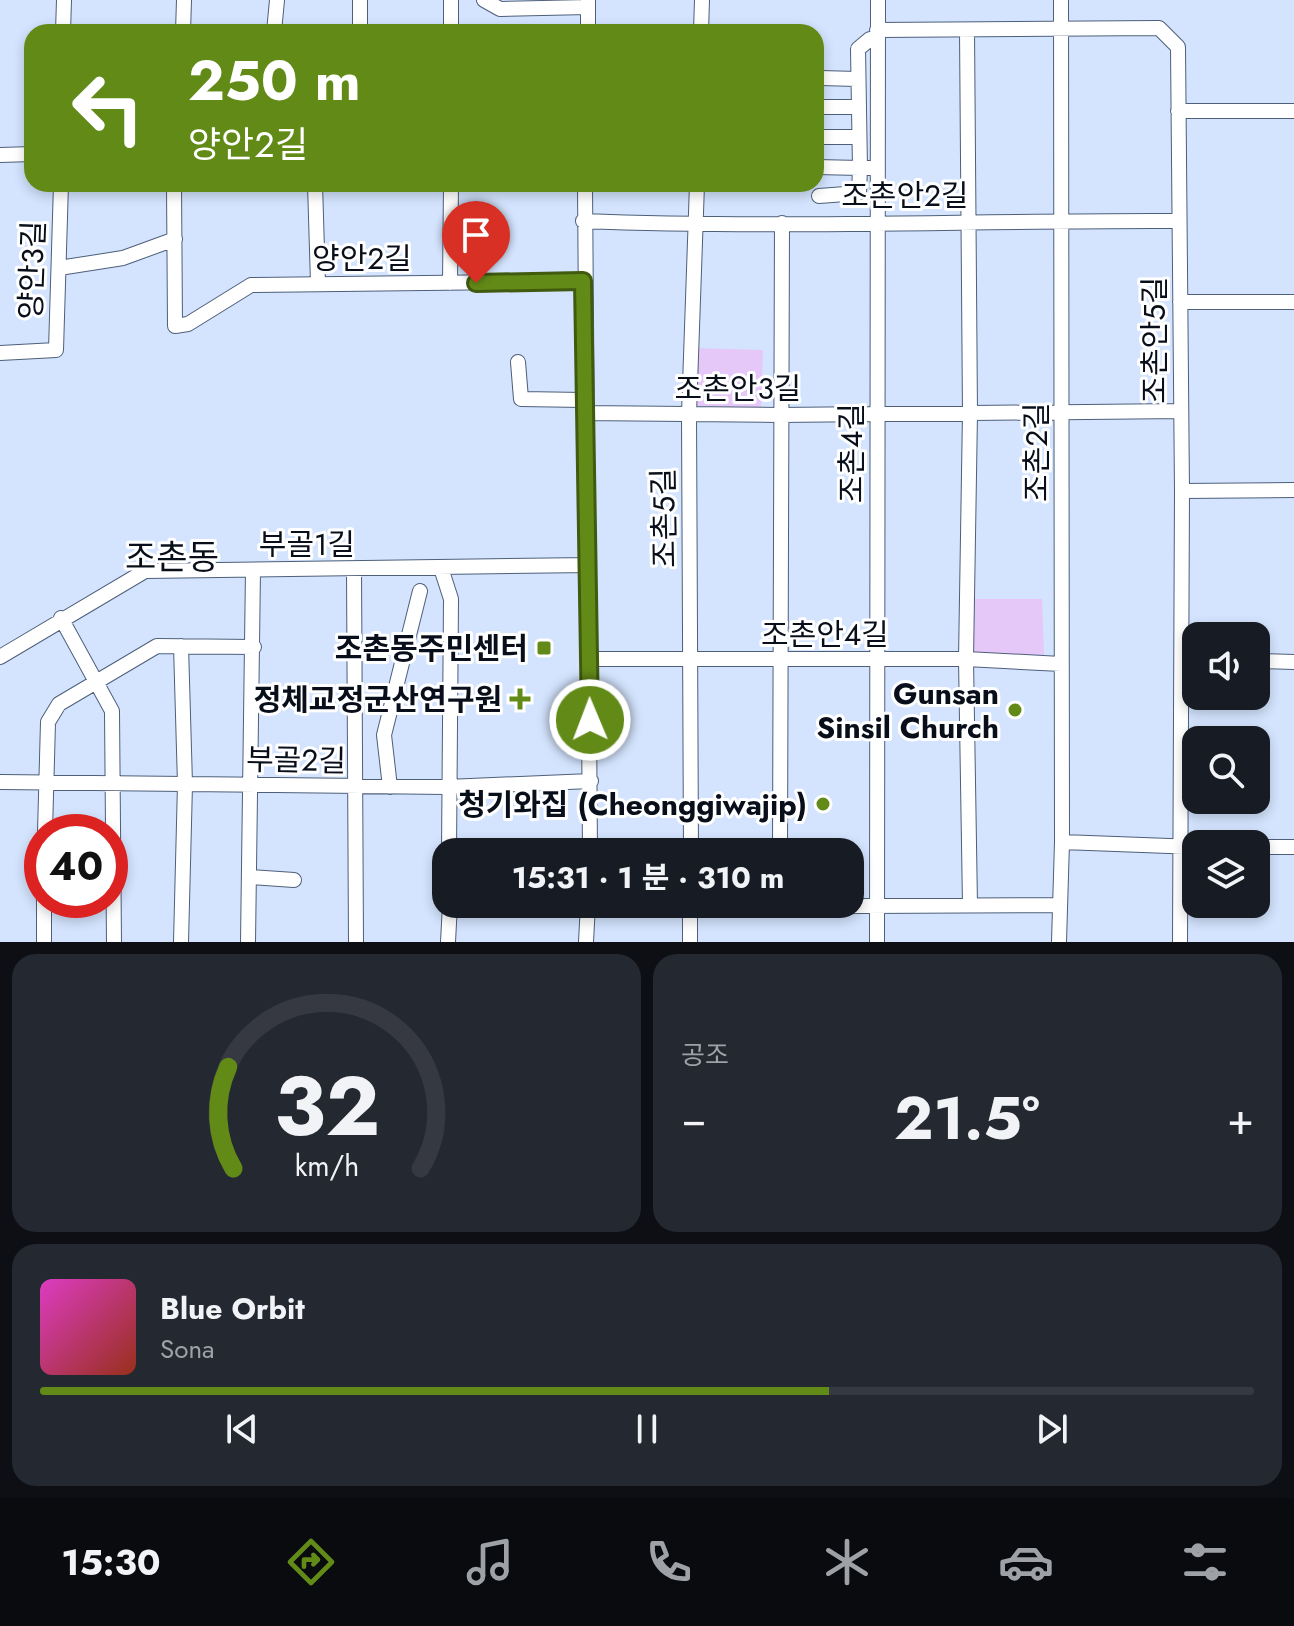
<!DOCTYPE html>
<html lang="ko">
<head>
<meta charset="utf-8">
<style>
	body { margin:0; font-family:Jost,"Noto Sans KR",sans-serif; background:#242831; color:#f1f3f6; height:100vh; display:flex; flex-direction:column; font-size:30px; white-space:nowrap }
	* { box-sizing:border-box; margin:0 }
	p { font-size:26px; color:#9ea1a6 }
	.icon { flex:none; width:44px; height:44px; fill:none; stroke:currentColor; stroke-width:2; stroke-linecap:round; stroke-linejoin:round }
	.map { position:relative; height:942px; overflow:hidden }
	.side { display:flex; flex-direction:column; gap:12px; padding:12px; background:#0d0f14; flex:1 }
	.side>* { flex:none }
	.top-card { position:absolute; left:24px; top:24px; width:800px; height:168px; border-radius:24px; box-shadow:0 4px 12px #0003; background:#628a17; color:#fff; overflow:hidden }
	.tools { position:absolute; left:1182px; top:622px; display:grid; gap:16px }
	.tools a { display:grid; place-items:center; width:88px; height:88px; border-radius:16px; background:#171b24; box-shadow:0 4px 12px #0003; font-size:40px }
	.speed { position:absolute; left:24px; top:814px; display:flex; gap:16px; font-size:40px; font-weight:700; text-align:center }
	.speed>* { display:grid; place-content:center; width:104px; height:104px; border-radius:50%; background:#171b24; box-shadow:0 4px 12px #0003; line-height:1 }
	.speed .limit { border:12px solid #d22; background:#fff; color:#111 }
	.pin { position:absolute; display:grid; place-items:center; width:68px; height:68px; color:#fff; margin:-82px -34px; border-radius:50% 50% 50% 0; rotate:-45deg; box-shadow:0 0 8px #0007 }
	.pin .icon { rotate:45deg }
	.me { position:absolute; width:88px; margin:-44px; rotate:359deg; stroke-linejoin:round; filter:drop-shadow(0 0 6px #0008) }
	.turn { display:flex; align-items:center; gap:28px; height:168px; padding:0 32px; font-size:36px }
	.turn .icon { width:104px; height:104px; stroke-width:2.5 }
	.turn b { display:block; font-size:56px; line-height:68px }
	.big { font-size:60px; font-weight:700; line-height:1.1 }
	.side .widget { flex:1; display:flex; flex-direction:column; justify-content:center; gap:12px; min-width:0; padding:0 28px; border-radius:24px; background:#242831 }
	.side .dial { align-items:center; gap:0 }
	.dial svg { height:208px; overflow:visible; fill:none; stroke:#363941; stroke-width:7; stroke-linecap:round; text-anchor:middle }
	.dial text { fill:#f1f3f6; stroke:none }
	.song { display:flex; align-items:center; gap:24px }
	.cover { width:96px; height:96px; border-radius:12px; background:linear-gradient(135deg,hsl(310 70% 55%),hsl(10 70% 35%)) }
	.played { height:8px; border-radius:4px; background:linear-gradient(90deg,#628a17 65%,#363941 65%) }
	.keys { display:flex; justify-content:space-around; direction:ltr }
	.heat { display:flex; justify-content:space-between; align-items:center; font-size:44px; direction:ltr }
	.side .tiles { flex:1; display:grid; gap:12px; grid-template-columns:1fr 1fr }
	.widget:last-child { grid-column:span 2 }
	.trip { position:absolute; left:432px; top:838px; width:432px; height:80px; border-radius:24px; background:#171b24; box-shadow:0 4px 12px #0003; font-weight:700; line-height:80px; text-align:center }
	.tabs { display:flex; height:128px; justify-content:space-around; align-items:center; background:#090b0e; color:#9ea1a6 }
	.tabs .icon { width:56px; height:56px }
	.tabs .on { color:#628a17 }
	.tabs b { font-size:36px; color:#f1f3f6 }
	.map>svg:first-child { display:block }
	.green { fill:#e5c7f8 }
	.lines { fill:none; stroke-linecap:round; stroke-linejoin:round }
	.minor-casing { stroke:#4e5f7a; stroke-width:16 }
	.minor { stroke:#fff; stroke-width:14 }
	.route-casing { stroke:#405a0f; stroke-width:20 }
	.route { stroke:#628a17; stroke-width:14 }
	.poi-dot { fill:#628a17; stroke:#fff; stroke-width:3 }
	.labels { text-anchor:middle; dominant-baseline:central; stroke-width:6; stroke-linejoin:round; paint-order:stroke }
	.street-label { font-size:30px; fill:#090f1a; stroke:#fff }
	.poi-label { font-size:30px; font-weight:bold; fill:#090f1a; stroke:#fff; text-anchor:end }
	.quarter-label { font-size:34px; fill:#090f1a; stroke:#fff }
</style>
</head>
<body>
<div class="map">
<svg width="1294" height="942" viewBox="0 0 1294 942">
	<rect width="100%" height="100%" fill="#d4e4fe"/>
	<!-- green -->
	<path class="green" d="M692 348 763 350 761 408 691 406Z
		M962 599H1042L1044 655 1036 660 971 659Z
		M768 842V852H698V844Z"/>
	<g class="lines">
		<defs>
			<path id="minor" d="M484 0 500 9 588 7
				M877 30 1159 28 1178 47 1182 491 1180 942
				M967 30 970 413 966 659 970 905
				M63 32 64 0
				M183 32 184 0
				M274 32 277 0
				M360 32V0
				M451 32V0
				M588 32V0
				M701 32 702 0
				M877 39H870L858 49 860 168H878
				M820 78 857 79
				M819 107H858
				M1178 111H1294
				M820 137H859
				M0 155 32 154
				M817 167 860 168 859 193 819 196
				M174 184 175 326 188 324 251 285 583 281
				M315 184 318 283
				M585 184 590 852
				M583 221C782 229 981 220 1179 221
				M59 268 123 258 175 239
				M450 283 451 184
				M1180 302H1294
				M0 353 56 350 61 184
				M518 362 521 399 584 400
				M584 413 779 415 1180 411
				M1182 491 1294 490
				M441 568 451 599 449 852
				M354 570 356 942
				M61 618 112 711 114 942
				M0 657 145 571 589 565
				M590 659H966L1061 664
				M1256 661 1294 662
				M0 782 447 787 591 781
				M390 787 384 735 420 591
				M45 832 48 722 59 704 157 646 254 647
				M1062 842 1196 847
				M1256 847H1294
				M691 852 689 414 697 184
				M780 852 782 223
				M249 877 294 880
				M690 904V942
				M690 907 1059 905
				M44 942V900
				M181 942 185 784 181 646
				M248 942 253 570
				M448 942 450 904
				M586 942 588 904
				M877 942 878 0
				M1059 942 1062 842 1061 0"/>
		</defs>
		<!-- minor casing -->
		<use href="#minor" class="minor-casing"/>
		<!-- minor -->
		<use href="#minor" class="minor"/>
	</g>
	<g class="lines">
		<defs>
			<path id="route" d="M476 283 583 281 590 720"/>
		</defs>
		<!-- route casing -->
		<use href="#route" class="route-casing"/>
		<!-- route -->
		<use href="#route" class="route"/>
	</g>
	<!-- markers -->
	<g class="poi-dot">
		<rect x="536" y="640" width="16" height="16" rx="4"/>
		<path d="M516 687h8v8h8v8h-8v8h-8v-8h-8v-8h8z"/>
		<circle cx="1015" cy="710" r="8"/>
		<circle cx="823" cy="804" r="8"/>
	</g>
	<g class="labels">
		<!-- street labels -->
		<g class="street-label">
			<text x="905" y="195">조촌안2길</text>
			<text x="362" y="258">양안2길</text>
			<text transform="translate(32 270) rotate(-88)">양안3길</text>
			<text transform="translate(1154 340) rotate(-90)">조촌안5길</text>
			<text x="738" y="388">조촌안3길</text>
			<text transform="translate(1036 452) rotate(-90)">조촌2길</text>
			<text transform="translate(851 453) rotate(-90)">조촌4길</text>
			<text transform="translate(664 518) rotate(-91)">조촌5길</text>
			<text x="307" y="544">부골1길</text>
			<text x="825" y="634">조촌안4길</text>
			<text transform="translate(296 760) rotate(1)">부골2길</text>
		</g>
		<!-- poi labels -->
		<g class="poi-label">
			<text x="528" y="648">조촌동주민센터</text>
			<text x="999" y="693">Gunsan<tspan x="999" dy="34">Sinsil Church</tspan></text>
			<text x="502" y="699">정체교정군산연구원</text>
			<text x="807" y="804">청기와집 (Cheonggiwajip)</text>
		</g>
		<!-- quarter labels -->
		<g class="quarter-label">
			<text x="172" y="557">조촌동</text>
		</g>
	</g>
</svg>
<div class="tools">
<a><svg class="icon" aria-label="sound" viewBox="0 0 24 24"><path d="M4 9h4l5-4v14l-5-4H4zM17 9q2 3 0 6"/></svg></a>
<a><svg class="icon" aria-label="search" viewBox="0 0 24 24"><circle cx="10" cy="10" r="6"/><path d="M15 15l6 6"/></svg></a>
<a><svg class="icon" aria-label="layers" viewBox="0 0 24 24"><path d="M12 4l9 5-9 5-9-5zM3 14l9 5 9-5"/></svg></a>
</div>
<div class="speed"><div class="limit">40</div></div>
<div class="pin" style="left:476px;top:283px;background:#d93025"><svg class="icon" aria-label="arrive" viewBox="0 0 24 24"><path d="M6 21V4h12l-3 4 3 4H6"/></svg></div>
<svg class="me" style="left:590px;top:720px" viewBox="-20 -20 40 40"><circle r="17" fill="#628a17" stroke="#fff" stroke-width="3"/><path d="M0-11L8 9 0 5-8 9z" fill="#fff"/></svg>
<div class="trip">15:31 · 1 분 · 310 m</div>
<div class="top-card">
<div class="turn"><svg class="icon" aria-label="left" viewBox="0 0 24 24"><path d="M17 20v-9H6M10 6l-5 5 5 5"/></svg><div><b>250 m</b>양안2길</div></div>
</div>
</div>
<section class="side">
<div class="tiles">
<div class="widget dial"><svg viewBox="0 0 100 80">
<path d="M14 69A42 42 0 1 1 86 69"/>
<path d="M14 69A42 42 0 0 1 12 30" stroke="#628a17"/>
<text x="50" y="56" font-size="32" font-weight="700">32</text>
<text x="50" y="72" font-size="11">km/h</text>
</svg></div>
<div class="widget"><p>공조</p>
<div class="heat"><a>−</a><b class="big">21.5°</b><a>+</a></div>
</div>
<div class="widget">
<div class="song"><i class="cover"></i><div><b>Blue Orbit</b><p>Sona</p></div></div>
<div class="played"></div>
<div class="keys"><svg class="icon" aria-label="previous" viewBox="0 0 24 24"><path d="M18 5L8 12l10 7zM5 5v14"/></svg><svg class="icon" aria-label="pause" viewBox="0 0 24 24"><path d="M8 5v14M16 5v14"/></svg><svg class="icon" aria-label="next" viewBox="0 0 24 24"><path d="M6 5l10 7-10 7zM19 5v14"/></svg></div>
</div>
</div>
</section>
<nav class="tabs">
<b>15:30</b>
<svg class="icon on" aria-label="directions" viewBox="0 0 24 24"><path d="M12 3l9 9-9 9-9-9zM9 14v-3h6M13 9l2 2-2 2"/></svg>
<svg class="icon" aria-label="music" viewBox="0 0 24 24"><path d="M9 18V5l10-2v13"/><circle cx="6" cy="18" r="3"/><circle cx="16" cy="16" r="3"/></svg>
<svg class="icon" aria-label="phone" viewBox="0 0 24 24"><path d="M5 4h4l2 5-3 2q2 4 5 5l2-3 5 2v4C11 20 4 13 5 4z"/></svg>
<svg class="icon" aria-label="climate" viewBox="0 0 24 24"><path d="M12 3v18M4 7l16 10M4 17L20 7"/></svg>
<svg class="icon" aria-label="car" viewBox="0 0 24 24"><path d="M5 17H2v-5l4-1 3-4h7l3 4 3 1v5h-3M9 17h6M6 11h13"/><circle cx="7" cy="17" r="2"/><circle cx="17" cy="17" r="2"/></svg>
<svg class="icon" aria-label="filters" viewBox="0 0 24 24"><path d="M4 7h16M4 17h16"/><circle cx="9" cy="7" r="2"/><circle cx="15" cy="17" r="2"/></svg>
</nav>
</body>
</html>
